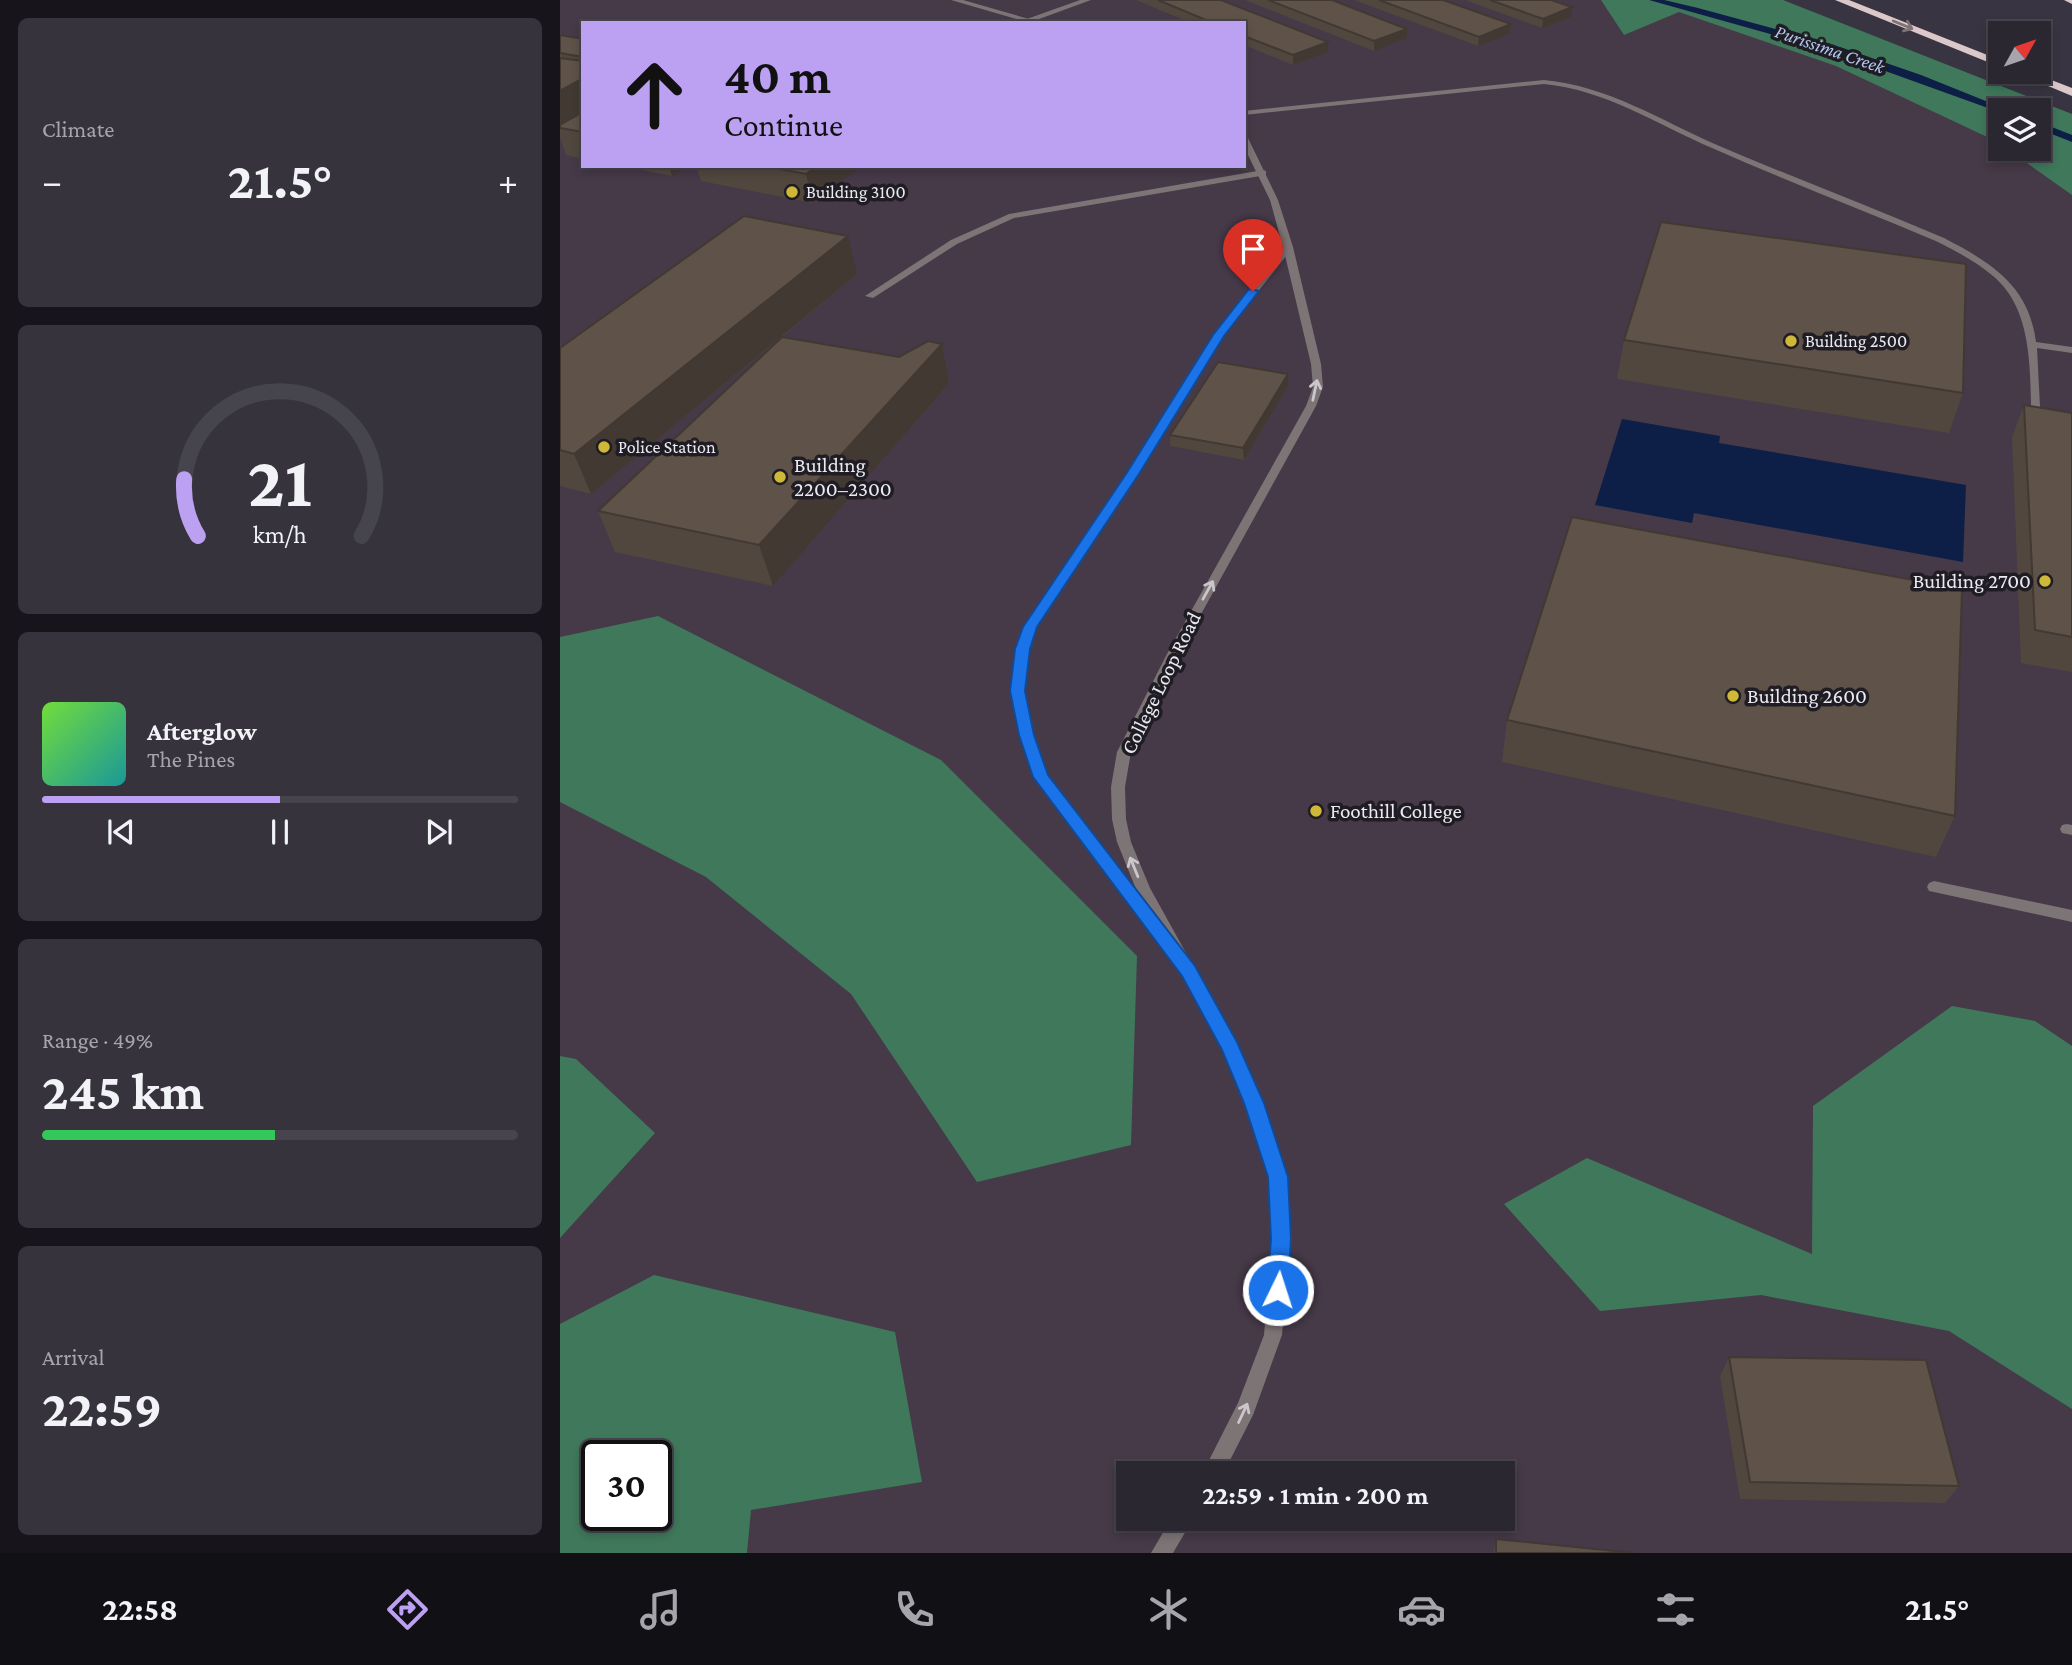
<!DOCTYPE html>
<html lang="en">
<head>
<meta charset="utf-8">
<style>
	body { margin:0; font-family:"Crimson Pro",serif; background:#36333d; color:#f1f3f6; height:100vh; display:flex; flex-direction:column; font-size:26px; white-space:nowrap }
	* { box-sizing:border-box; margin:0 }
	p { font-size:23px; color:#a5a5ab }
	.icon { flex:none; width:38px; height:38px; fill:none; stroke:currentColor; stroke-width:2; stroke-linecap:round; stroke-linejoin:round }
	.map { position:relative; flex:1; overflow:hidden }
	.drawer { display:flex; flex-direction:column; gap:18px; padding:18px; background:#17151b; width:560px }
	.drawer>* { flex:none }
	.banner { position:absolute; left:21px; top:21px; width:665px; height:147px; border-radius:0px; box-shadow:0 4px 10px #0003,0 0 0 2px #46444d; background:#bca0f2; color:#111; overflow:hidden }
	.needle { width:46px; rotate:50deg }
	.controls { position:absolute; left:1428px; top:21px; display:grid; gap:14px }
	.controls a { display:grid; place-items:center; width:63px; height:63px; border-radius:0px; background:#2a2731; box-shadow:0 4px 10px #0003,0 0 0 2px #46444d; font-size:35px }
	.speed { position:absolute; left:21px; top:1440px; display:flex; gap:14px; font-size:35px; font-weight:700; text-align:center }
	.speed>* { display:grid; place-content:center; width:91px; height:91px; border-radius:50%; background:#2a2731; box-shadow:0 4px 10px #0003,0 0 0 2px #46444d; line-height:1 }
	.speed .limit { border:4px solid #111; border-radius:10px; background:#fff; color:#111 }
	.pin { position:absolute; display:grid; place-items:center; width:60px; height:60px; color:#fff; margin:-72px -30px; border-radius:50% 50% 50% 0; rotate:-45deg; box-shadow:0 0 7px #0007 }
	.pin .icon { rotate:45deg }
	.me { position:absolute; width:77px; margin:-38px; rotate:4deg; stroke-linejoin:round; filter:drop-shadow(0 0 5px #0008) }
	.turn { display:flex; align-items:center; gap:24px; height:147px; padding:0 28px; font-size:32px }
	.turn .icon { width:91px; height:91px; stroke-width:2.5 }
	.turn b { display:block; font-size:49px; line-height:60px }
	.big { font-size:52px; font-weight:700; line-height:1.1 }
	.drawer .card { flex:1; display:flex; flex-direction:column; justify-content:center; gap:10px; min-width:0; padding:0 24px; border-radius:10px; background:#36333d }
	.drawer .dial { align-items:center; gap:0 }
	.dial svg { height:182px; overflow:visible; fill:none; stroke:#46444d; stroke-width:7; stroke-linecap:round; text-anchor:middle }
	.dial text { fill:#f1f3f6; stroke:none }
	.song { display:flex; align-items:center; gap:21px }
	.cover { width:84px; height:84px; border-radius:10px; background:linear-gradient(135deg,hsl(100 70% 55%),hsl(180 70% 35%)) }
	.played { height:7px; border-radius:4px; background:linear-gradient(90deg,#bca0f2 50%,#46444d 50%) }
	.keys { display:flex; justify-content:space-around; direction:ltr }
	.heat { display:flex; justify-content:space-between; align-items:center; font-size:38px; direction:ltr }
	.charge { height:10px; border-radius:5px; background:linear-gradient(90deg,#34c759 49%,#46444d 0) }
	.trip { position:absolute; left:556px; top:1461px; width:399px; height:70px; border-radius:0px; background:#2a2731; box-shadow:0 4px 10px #0003,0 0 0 2px #46444d; font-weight:700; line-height:70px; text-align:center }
	.menu { display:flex; height:112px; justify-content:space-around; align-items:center; background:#111014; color:#a5a5ab }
	.menu .icon { width:49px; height:49px }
	.menu .active { color:#bca0f2 }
	.menu b { font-size:32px; color:#f1f3f6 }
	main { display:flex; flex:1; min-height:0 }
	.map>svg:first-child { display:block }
	.education { fill:#463948; fill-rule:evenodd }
	.forest { fill:#3f785b; fill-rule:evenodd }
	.water { fill:#0d1f46 }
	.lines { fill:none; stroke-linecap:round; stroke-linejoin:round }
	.stream { fill:#0d1f46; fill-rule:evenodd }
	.lane { fill:#7c7475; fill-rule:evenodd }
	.street { fill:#7c7475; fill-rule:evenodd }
	.highway { fill:#dcc8c9; fill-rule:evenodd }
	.wall { fill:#51473f }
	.shaded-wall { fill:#423933 }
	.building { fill:#5e5249; stroke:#423933; stroke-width:2 }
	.oneway { stroke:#7e7276 }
	.oneway2 { stroke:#cac6cc }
	.route { fill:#1a73e8; stroke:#114b97; stroke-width:2 }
	.poi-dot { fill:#cfb837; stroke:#1f1d23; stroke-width:2.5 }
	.labels { text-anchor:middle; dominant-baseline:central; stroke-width:7; stroke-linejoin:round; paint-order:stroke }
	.far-poi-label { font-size:18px; fill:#ebe9f1; stroke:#1f1d23; text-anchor:start }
	.far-water-label { font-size:19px; font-style:italic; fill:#b2c8f2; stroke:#1f1d23 }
	.poi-label { font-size:21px; fill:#ebe9f1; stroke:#1f1d23; text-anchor:start }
	.street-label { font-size:21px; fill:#ebe9f1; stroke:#1f1d23 }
</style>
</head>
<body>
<main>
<section class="drawer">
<div class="card"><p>Climate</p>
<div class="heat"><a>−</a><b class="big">21.5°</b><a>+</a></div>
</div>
<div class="card dial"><svg viewBox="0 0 100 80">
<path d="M14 69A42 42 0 1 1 86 69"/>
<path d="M14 69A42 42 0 0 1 8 44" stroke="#bca0f2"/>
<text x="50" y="56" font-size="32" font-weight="700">21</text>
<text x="50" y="72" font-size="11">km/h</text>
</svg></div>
<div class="card">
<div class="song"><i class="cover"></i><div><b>Afterglow</b><p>The Pines</p></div></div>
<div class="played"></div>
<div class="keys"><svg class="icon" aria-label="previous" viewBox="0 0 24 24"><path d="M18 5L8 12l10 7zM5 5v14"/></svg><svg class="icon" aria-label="pause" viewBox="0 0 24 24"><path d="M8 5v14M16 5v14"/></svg><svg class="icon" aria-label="next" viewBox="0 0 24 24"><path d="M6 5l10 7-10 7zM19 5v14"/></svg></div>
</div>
<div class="card"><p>Range · 49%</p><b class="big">245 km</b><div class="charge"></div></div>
<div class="card"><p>Arrival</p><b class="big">22:59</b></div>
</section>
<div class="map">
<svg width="1512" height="1553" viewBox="0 0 1512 1553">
	<rect width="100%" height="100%" fill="#383441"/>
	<!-- education -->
	<path class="education" d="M0 0H1214L1512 122V1553H0ZM23 23H684V166H23ZM1440 110H1479V149H1440ZM37 1456H96V1516H37ZM569 1474H943V1519H569Z"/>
	<!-- forest -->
	<path class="forest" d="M1041 0H1223L1512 114V195L1447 149H1479V110H1440V143L1276 66 1119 12 1064 35Z
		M98 616 381 760 577 956 571 1145 417 1182 291 994 146 877 0 802V637Z
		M1392 1006 1475 1021 1512 1046V1409L1389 1331 1201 1295 1040 1311 944 1204 1027 1158 1252 1254 1253 1106Z
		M0 1056 16 1059 95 1133 0 1238Z
		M94 1275 335 1332 362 1482 191 1510 187 1553H0V1324ZM96 1456V1516H37V1456Z"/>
	<!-- water -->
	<path class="water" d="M1062 419 1160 436 1159 443 1406 485 1403 562 1134 513 1132 523 1035 505Z"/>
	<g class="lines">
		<!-- stream -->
		<path class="stream" d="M1089 0H1104L1138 8 1274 45 1361 75 1448 110 1439 112 1267 50Z
			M1479 122 1512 135V142L1479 129Z"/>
		<!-- lane -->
		<path class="lane" d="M520 0H531L471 22 464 20Z
			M984 80C1048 86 1100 120 1157 145 1232 177 1309 206 1384 238 1430 262 1469 285 1476 342L1512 347V353L1477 348 1481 426 1477 427 1472 424C1469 375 1475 311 1433 276 1417 262 1397 252 1378 242 1303 210 1226 181 1152 148 1096 124 1046 90 984 84L684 115V111Z
			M703 170 706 171V175L454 218 397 244 313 298 305 296 391 240 449 214Z
			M725 245 733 247 663 336 578 474 476 627 468 649 464 691 474 735 487 775 618 946 621 950 618 954 613 956 608 954 474 777 460 735 450 691 456 649 464 627 566 474 654 335Z
			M1507 824 1512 825V835L1502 833 1500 829 1502 825Z
			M1374 881 1512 910V922L1369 891 1367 887 1369 883Z"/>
		<!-- street -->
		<path class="street" d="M391 0H403L483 23H470Z
			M684 136 688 138 718 200 733 247 761 364 763 387 756 406 619 654 571 752 565 787 566 819 571 842 590 888 678 1047 702 1103 727 1177 730 1239 722 1335 693 1415 663 1474H642L678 1403 704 1335 712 1239 709 1177 686 1103 663 1049 576 889 557 842 552 819 551 787 557 752 607 654 746 406 753 387 751 364 723 247 710 200 684 147Z
			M611 1519H633L613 1553H591Z"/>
		<!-- highway -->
		<path class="highway" d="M1275 0H1289L1440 60V67Z
			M1504 0H1512V4Z
			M1455 72H1471L1512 88V96Z"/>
	</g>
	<!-- wall -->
	<path class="wall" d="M576 0H661L768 52 733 65 684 45V23H631Z
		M685 0H772L847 29V38L814 51Z
		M794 0H883L951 24 950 34 918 46Z
		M908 0H991L1011 17 982 28 908 1Z
		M0 35 23 39V111L0 124Z
		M23 112V159L6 155 0 138V125Z
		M62 166H128L112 176Z
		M136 166H302L253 203 141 181Z
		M297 274 222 337 339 357 382 344 389 383 213 586 55 552 38 511 218 340 31 494 0 486V348Z
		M1064 340 1403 393 1389 433 1057 379Z
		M728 386 684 460 610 446V435Z
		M1464 405 1512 413V672L1461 663 1452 437Z
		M947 720 1395 816 1376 857 942 762Z
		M1169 1357 1399 1486 1385 1503 1180 1499 1160 1376Z
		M936 1539 1074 1553H933Z"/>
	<!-- shaded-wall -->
	<path class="shaded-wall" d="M1012 7 1011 17 982 28 983 19Z
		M951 24 950 34 918 46 919 37Z
		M847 29V38L814 51V41Z
		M768 42V52L733 65V55Z
		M23 78V111L0 124V91Z
		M109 166H128L112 176Z
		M257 166H302L253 203 246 174Z
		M288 236 297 274 31 494 14 454Z
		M382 344 389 383 213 586 199 545Z
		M728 374V386L684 460 683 448Z"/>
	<!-- building -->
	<path class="building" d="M598 0H661L768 42 733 55 684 36V23H653Z
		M708 0H772L847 29 814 41Z
		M819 0H883L951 24 919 37Z
		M930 0H991L1012 7 983 19Z
		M0 35 23 39V57L0 53Z
		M0 58 23 61V78L0 91Z
		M23 112V132L0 128V125Z
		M204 166H257L246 174Z
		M184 216 288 236 14 454 0 450V348Z
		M1101 222 1406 264 1403 393 1064 340Z
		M222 337 339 357 368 341 382 344 199 545 38 511Z
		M658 362 728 374 683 448 610 435Z
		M1464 405 1512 413V637L1475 630Z
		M1012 517 1402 589 1395 816 947 720Z
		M1169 1357 1366 1360 1399 1486 1190 1482Z
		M936 1539 1074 1553H936Z"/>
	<!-- one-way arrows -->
	<defs><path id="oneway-shaft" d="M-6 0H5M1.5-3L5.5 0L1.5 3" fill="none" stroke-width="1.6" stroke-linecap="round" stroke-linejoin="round" transform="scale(1.75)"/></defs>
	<use class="oneway" href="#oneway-shaft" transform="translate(1343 25) rotate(22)"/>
	<g class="oneway2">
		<use href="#oneway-shaft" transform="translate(755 390) rotate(-78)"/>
		<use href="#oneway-shaft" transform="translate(648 590) rotate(-61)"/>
		<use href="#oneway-shaft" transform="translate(574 867) rotate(-112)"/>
		<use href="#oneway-shaft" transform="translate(683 1413) rotate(-65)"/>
	</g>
	<!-- route -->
	<path class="route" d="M689 289 699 291 664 336 579 474 477 627 470 649 465 691 474 735 488 775 635 966 677 1042 704 1103 728 1177 731 1239 728 1290 725 1297 718 1300 710 1297 707 1290 711 1239 708 1177 684 1103 662 1050 622 976 473 777 459 735 450 691 455 649 463 627 566 474 653 335Z"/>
	<!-- markers -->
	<g class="poi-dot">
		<circle cx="232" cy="192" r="7"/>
		<circle cx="1231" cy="341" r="7"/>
		<circle cx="44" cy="447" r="7"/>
		<circle cx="220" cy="477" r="7"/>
		<circle cx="1485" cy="581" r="7"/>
		<circle cx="1173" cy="696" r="7"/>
		<circle cx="756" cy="811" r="7"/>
	</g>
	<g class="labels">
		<!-- far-poi labels -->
		<g class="far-poi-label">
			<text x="246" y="192">Building 3100</text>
			<text x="1245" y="341">Building 2500</text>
			<text x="58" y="447">Police Station</text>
		</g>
		<!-- far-water labels -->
		<g class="far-water-label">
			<text transform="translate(1270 49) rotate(19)">Purissima Creek</text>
		</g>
		<!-- poi labels -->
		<g class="poi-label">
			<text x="234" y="465">Building<tspan x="234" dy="24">2200–2300</tspan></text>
			<text x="1471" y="581" text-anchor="end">Building 2700</text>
			<text x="1187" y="696">Building 2600</text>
			<text x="770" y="811">Foothill College</text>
		</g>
		<!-- street labels -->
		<g class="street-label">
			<text transform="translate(601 683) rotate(-64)">College Loop Road</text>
		</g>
	</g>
</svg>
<div class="controls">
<a><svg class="needle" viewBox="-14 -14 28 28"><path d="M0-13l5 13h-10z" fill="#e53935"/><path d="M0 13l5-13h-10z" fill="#a5a5ab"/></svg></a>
<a><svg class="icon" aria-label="layers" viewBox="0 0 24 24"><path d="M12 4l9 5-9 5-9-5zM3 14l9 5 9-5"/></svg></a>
</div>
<div class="speed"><div class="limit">30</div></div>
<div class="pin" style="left:693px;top:291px;background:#d93025"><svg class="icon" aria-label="arrive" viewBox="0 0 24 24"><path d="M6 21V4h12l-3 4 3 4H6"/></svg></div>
<svg class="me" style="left:718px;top:1290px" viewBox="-20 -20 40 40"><circle r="17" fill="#1a73e8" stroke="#fff" stroke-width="3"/><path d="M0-11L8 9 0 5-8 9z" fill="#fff"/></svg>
<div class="trip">22:59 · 1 min · 200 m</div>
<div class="banner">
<div class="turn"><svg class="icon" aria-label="ahead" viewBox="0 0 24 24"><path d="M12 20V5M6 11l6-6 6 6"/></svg><div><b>40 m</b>Continue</div></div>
</div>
</div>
</main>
<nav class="menu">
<b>22:58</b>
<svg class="icon active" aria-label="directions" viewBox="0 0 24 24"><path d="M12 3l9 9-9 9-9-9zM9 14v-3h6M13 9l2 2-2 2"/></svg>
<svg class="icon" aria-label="music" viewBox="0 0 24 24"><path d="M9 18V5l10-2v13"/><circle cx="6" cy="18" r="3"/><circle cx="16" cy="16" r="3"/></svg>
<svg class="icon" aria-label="phone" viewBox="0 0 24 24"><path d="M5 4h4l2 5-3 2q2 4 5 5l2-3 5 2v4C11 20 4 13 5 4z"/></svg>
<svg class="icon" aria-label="climate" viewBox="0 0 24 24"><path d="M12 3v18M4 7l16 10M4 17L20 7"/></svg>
<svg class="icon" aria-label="car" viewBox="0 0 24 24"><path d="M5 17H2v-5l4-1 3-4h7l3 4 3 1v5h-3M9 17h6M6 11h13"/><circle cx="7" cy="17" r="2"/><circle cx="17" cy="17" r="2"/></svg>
<svg class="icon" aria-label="filters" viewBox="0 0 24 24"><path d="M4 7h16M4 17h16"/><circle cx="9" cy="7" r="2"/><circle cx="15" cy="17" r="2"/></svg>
<b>21.5°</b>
</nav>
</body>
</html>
